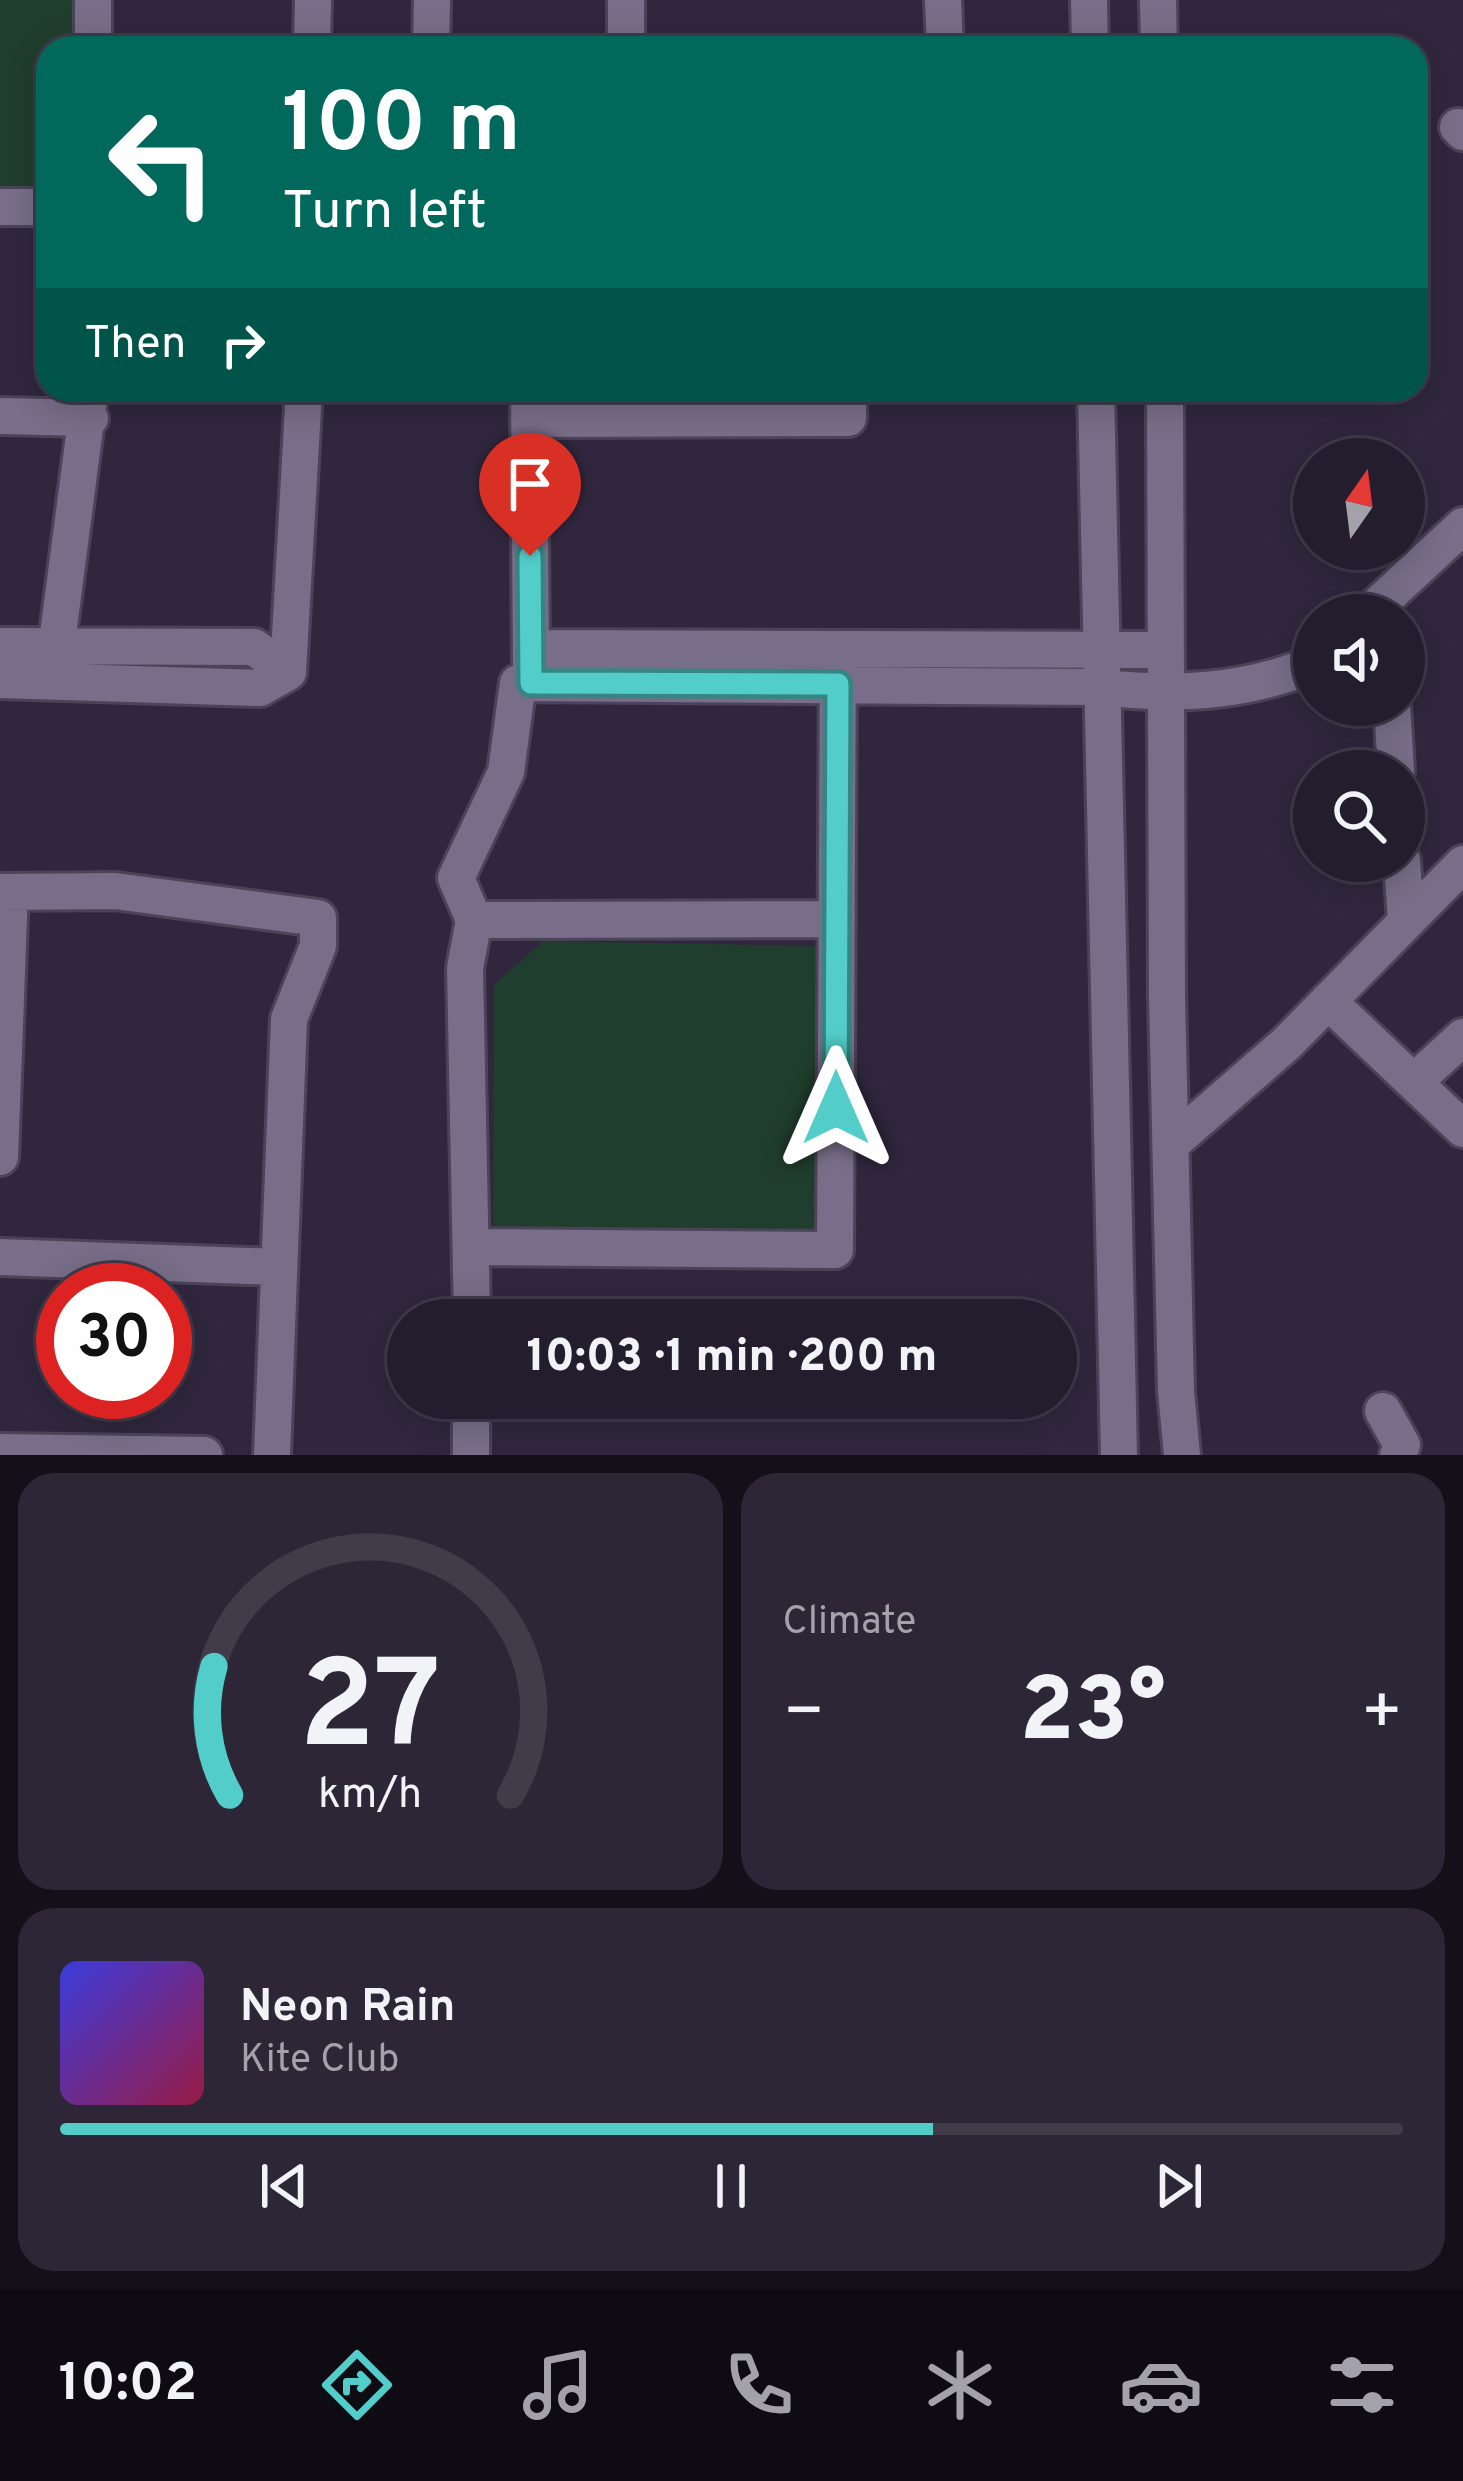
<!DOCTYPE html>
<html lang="en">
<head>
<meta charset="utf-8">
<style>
	body { margin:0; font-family:Overpass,sans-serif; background:#2c2636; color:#f1f3f6; height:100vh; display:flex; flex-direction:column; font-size:45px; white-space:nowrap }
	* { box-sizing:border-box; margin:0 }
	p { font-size:39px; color:#a3a2aa }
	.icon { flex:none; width:66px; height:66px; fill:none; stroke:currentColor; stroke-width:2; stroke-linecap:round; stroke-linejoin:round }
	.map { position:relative; height:1455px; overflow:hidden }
	.details { display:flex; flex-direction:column; gap:18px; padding:18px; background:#141019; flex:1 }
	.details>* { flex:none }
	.top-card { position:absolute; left:36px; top:36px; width:1392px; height:366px; border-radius:36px; box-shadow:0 6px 30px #0003,0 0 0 3px #413b4a; background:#00695c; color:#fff; overflow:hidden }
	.needle { width:78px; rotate:14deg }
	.controls { position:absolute; left:1293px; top:438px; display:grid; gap:24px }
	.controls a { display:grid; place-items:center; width:132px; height:132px; border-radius:50%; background:#241d2e; box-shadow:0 6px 30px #0003,0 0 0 3px #413b4a; font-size:60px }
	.speed { position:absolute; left:36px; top:1263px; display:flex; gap:24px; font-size:60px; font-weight:700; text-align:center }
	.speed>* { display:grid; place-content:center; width:156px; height:156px; border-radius:50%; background:#241d2e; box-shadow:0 6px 30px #0003,0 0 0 3px #413b4a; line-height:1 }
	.speed .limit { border:18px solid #d22; background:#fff; color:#111 }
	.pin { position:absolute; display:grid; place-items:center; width:102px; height:102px; color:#fff; margin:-123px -51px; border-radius:50% 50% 50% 0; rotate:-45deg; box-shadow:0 0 12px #0007 }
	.pin .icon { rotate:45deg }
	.me { position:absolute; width:132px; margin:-66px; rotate:0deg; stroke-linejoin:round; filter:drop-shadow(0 0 9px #0008) }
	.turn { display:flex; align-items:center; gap:42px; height:252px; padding:0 48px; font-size:54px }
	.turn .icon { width:156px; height:156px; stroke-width:2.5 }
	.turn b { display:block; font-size:84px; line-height:102px }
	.then { display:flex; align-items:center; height:114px; padding:0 48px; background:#0003; gap:24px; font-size:45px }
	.big { font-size:90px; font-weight:800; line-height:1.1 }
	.details .tile { flex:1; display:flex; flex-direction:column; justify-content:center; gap:18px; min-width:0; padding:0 42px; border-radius:36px; background:#2c2636 }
	.details .dial { align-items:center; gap:0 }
	.dial svg { height:312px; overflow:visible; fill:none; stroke:#413b4a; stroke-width:7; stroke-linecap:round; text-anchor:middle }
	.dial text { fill:#f1f3f6; stroke:none }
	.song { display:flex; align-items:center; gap:36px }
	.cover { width:144px; height:144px; border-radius:18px; background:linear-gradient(135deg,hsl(240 70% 55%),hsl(340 70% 35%)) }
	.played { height:12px; border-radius:6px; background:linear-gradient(90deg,#53cdc9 65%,#413b4a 65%) }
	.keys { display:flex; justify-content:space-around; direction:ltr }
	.heat { display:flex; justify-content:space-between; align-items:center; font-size:66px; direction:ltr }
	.details .tiles { flex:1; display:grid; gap:18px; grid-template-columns:1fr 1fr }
	.tile:last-child { grid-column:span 2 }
	.trip { position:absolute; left:387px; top:1299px; width:690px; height:120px; border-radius:60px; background:#241d2e; box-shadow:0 6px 30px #0003,0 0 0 3px #413b4a; font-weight:800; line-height:120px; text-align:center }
	.menu { display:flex; height:192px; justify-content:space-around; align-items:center; background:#0e0c12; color:#a3a2aa }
	.menu .icon { width:84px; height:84px }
	.menu .on { color:#53cdc9 }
	.menu b { font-size:54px; color:#f1f3f6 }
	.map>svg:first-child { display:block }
	.green { fill:#203e2d }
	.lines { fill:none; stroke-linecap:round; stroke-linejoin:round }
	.minor-casing { stroke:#4b4357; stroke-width:42 }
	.minor { stroke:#786e89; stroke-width:36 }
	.route-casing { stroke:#368583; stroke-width:30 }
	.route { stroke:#53cdc9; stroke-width:21 }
</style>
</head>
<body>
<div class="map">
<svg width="1463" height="1455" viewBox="0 0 1463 1455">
	<rect width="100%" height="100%" fill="#30273e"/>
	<!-- green -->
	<path class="green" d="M0 0H74V48H48V190H0Z
		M545 390H826V406L545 403Z
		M543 941 818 946V1229L493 1234 494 985Z"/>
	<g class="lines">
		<defs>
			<path id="minor" d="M943 0 945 48
				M1089 0 1090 48
				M1158 0 1159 48
				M93 48V0
				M312 48 313 0
				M431 48 432 0
				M626 48V0
				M1458 127 1463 132
				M0 207H48
				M529 390 531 668
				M1096 390 1119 1455
				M1165 390 1167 996 1176 1391 1182 1455
				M0 416 90 418
				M529 419 848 418V390
				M1367 615 1463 526
				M0 646 254 647 288 672
				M531 648 1166 650
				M288 672 304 390
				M0 680 260 688 288 672
				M52 680 90 390
				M1392 705 1396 771
				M1402 861 1406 921
				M0 892 115 891 318 918V946L289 1019 272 1455
				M474 920 837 919
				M1328 1001 1463 1129
				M1414 1082 1463 1037
				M1171 1144 1286 1044 1463 864
				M0 1157 10 892
				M472 1247 835 1250 838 649
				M0 1257 279 1267
				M472 1320 465 968 474 920 456 878 506 772 518 683 1100 687C1175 696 1243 693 1314 664
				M1383 1411 1402 1445 1398 1455
				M0 1452 204 1455
				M471 1455V1398"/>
		</defs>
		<!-- minor casing -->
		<use href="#minor" class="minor-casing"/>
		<!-- minor -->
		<use href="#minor" class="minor"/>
	</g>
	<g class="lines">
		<defs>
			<path id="route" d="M530 556 531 683 838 684 836 1108"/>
		</defs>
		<!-- route casing -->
		<use href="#route" class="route-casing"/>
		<!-- route -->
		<use href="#route" class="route"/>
	</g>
</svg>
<div class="controls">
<a><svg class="needle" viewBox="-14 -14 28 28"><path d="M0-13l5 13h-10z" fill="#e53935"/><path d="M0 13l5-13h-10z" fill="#a3a2aa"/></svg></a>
<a><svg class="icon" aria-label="sound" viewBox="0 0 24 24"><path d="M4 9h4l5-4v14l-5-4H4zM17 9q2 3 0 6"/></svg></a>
<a><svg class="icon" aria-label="search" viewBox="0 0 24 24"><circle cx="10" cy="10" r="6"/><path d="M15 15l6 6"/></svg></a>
</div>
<div class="speed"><div class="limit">30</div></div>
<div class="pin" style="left:530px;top:556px;background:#d93025"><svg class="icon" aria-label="arrive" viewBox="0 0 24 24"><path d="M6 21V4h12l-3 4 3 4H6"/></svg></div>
<svg class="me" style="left:836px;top:1108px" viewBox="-20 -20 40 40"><path d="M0-17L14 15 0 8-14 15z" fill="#53cdc9" stroke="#fff" stroke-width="4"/></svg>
<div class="trip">10:03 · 1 min · 200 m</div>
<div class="top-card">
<div class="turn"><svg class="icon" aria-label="left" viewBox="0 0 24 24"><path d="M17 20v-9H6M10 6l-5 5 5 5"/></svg><div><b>100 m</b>Turn left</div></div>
<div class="then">Then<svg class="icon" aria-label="right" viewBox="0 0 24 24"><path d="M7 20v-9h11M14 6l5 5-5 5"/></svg></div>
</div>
</div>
<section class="details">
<div class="tiles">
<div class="tile dial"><svg viewBox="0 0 100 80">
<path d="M14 69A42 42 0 1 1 86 69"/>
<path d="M14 69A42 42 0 0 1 10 36" stroke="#53cdc9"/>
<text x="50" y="56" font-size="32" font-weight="700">27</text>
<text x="50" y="72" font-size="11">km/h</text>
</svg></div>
<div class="tile"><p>Climate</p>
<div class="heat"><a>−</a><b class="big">23°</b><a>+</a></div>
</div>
<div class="tile">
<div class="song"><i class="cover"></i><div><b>Neon Rain</b><p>Kite Club</p></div></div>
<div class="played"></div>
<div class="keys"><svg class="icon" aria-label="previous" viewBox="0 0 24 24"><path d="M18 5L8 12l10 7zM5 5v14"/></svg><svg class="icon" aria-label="pause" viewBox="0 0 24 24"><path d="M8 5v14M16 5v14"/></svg><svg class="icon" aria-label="next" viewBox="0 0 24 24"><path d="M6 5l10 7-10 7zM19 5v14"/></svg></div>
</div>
</div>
</section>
<nav class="menu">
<b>10:02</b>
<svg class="icon on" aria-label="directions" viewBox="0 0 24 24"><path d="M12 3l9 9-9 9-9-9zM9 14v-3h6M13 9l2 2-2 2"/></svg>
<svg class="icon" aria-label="music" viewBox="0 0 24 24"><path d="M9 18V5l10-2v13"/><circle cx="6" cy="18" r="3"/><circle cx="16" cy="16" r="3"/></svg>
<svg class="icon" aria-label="phone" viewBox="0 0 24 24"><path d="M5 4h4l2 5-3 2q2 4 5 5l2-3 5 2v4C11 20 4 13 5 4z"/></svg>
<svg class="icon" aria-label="climate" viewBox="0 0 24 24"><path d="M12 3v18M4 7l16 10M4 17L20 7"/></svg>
<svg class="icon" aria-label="car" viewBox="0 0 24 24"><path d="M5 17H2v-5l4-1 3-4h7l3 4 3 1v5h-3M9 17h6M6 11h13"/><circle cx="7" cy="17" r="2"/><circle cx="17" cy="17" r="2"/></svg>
<svg class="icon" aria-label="filters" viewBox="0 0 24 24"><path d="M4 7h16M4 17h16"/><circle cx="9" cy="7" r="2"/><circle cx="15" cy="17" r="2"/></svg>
</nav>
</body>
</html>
